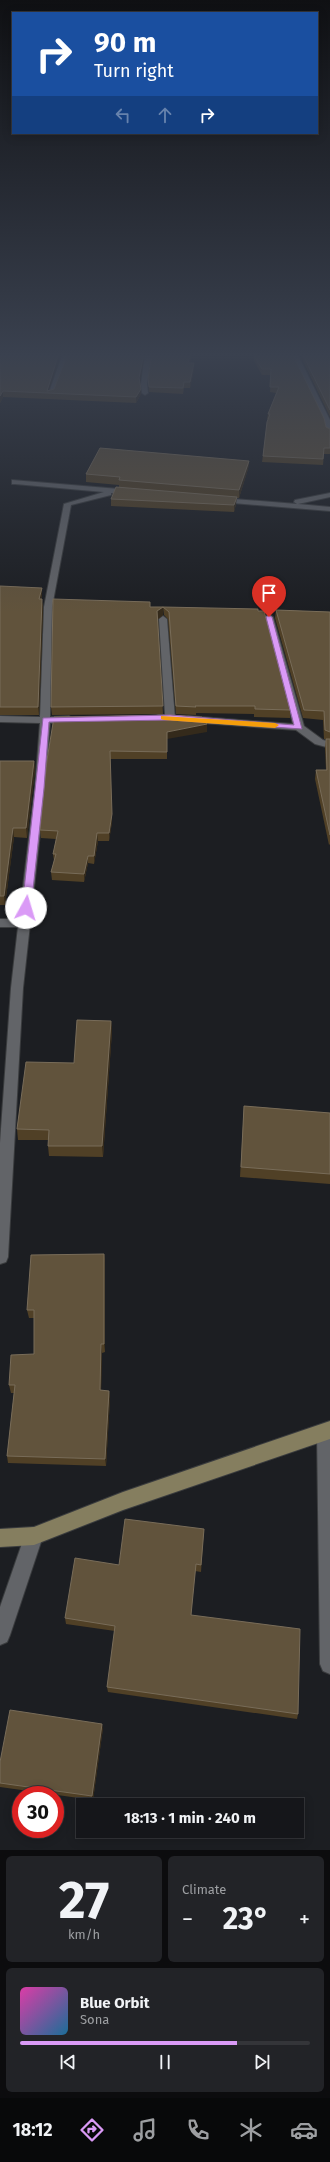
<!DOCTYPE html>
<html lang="en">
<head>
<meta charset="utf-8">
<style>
	body { margin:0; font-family:"Fira Sans",sans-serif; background:#222327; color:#f1f3f6; height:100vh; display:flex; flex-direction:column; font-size:15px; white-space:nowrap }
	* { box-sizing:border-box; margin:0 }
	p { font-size:13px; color:#9d9fa2 }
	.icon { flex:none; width:22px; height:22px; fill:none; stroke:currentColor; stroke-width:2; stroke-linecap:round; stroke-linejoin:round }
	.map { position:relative; height:1850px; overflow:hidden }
	.panel { display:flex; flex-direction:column; gap:6px; padding:6px; background:#0c0c0e; flex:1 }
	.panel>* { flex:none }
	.guide { position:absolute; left:12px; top:12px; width:306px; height:122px; border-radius:0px; box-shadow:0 2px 10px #0003,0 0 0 1px #343539; background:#1a4fa0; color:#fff; overflow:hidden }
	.speed { position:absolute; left:12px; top:1786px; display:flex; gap:8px; font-size:20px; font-weight:700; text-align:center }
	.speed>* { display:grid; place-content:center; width:52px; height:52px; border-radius:50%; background:#15161a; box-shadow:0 2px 10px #0003,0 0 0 1px #343539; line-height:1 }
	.speed .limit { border:6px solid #d22; background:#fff; color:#111 }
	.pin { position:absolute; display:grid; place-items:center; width:34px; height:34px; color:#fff; margin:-41px -17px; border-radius:50% 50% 50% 0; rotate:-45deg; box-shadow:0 0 4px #0007 }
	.pin .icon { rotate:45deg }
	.me { position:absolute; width:44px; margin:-22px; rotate:6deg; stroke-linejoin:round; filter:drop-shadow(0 0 3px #0008) }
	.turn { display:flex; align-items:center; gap:14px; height:84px; padding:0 16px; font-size:18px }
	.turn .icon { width:52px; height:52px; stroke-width:2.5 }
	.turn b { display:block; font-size:28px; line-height:34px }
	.lanes { display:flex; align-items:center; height:38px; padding:0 16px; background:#0003; justify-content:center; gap:20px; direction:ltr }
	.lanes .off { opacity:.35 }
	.big { font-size:30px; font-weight:700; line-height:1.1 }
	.panel .widget { flex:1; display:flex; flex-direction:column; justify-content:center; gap:6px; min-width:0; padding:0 14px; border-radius:6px; background:#222327 }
	.panel .dial { align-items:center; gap:0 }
	.dial b { font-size:52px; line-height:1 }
	.song { display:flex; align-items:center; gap:12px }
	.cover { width:48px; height:48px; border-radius:6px; background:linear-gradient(135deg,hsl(320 70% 55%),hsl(200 70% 35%)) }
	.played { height:4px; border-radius:2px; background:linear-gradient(90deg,#da9af6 75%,#343539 75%) }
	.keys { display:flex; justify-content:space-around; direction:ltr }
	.heat { display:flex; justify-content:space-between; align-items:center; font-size:22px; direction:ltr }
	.panel .tiles { flex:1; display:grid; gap:6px; grid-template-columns:1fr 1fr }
	.widget:last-child { grid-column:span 2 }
	.trip { position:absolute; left:76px; top:1798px; width:228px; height:40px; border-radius:0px; background:#15161a; box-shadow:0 2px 10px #0003,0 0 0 1px #343539; font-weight:700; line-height:40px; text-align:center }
	.menu { display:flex; height:64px; justify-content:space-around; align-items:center; background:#08090a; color:#9d9fa2 }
	.menu .icon { width:28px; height:28px }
	.menu .current { color:#da9af6 }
	.menu b { font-size:18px; color:#f1f3f6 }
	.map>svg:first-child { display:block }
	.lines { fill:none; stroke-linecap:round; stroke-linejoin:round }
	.lane-casing { stroke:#3a3c3e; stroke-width:2 }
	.street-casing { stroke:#3a3c3e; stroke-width:2 }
	.secondary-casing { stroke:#3a3c3e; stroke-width:2 }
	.lane { fill:#626468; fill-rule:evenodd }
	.street { fill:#626468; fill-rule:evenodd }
	.secondary { fill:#857e5f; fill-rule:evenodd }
	.wall { fill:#504026 }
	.shaded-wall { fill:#342a1b }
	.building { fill:#61533c; stroke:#786c59 }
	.route { fill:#da9af6; stroke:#8e64a0 }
	.slow { fill:#f59e0b }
</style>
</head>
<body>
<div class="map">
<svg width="330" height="1850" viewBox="0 0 330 1850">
	<rect width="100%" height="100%" fill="#1c1e22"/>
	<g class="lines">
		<defs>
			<path id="lane" d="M34 1527 41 1529 43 1536 10 1635 7 1642 0 1645V1607L27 1529Z"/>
			<path id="street" d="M63 353H69L53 394 48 395Z
				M145 353H151L147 384 148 393 145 395 142 393 141 384Z
				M291 353H297L330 420V434L327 432 325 423Z
				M12 480 131 490 135 492 131 494 111 493V495L71 505 52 607 50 717 69 716 74 719 69 722 50 723 45 788 23 988 8 1257 6 1262 0 1264V1143L11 988 18 927H0V919H19L35 788 40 723 0 722V716L40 717 44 607 64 504 104 492 15 484H12Z
				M330 493V497L298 504 330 507V511L221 502 217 500 221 498 297 504 294 502 295 500Z
				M269 614 273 617 304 726 323 740 330 742V748L315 744 296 730 188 722 183 719 188 716 293 724 265 617Z
				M163 616 167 619 175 718C170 723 158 723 153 718L158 715H165L159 619Z
				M326 1424 330 1426V1674L323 1671 320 1664 317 1433 320 1427Z"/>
			<path id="secondary" d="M330 1421V1439L123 1510 34 1545 0 1547V1529L34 1527 123 1492Z"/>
		</defs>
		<!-- lane casing -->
		<use href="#lane" class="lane-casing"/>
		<!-- street casing -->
		<use href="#street" class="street-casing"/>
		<!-- secondary casing -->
		<use href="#secondary" class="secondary-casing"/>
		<!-- lane -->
		<use href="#lane" class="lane"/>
		<!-- street -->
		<use href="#street" class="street"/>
		<!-- secondary -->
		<use href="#secondary" class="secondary"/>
	</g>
	<!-- wall -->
	<path class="wall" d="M0 353H61L49 390 54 389 68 353H145L140 381 141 389V394L136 403 3 397 0 403Z
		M152 353H192L190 363 194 369 190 388H184L183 394 149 392 148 378Z
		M253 353H292L326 427 330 429V454H324L323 465 262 462 268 419H267L268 414 276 393 270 392 271 375H262L254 361Z
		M299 353H330V417Z
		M249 461 248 469 239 498 191 494 236 504 234 512 111 506V499L119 487V485L86 482V474Z
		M0 586 42 588V595L41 599 43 607 39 715H0Z
		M150 607H163V615L158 619 163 714 52 715 51 707Z
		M163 607 258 611 290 710V718L254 717V714L196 713V715L176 714 168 619 164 615Z
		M276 610 330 612V844L329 845 315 779 316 770H326L325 748 326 739H324L323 720 303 718 275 618Z
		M207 732 167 739V759H110L112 822 109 841H98L94 864 88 863 84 882 52 880 51 872 54 861 53 854 56 839 41 838 40 830 47 760Z
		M0 761H34L35 770 27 838 14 837 5 905H0Z
		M111 1021 112 1031 103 1157 49 1156 48 1146 49 1140H18L17 1129 74 1063Z
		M244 1106 330 1113V1184L240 1177Z
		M104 1254 105 1263V1352L102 1353 101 1390 109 1391 110 1399 106 1466 8 1463 7 1456 14 1393H11L9 1385 34 1354V1318H29L27 1310Z
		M204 1529 201 1572 195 1571 191 1615 298 1714 297 1719 108 1692 107 1687 115 1631 66 1624 65 1618 119 1565Z
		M103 1728 93 1800 0 1787V1762Z"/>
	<!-- shaded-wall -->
	<path class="shaded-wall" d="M59 353H61L48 393 47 391Z
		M144 353H145L140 384 139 378Z
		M191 353H192L188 369V363Z
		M194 363V369L190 388V382Z
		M141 389V394L136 403V397Z
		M3 391V397L0 403V396Z
		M249 461 248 469 239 498V490Z
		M237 497 236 504 234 512V505Z
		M42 588V595L40 606 39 599Z
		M42 599 43 607 39 715 38 707Z
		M163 607V615L158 619 157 611Z
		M207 724V732L167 739V759V732Z
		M110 751 112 822 109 841V833Z
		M34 761 35 770 27 838 26 828Z
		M13 828 14 837 5 905 4 896Z
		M97 833 98 841 94 864V856Z
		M88 856V863L84 882V874Z
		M111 1021 112 1031 103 1157 102 1146Z
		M104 1254 105 1263V1352L104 1344Z
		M101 1344 102 1353 101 1398 100 1390Z
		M109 1391 110 1399 106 1466 105 1459Z
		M102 1724 103 1728 93 1800 92 1796Z"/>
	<!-- building -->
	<path class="building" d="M0 353H59L47 391 54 389 68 353H144L139 378 141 389 136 397 3 391 0 396Z
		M152 353H191L188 363H194L190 382H184L183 388 149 387 148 378Z
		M254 353H292L324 418 326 427 330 429V448H324L323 459 263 456 267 422 270 414H268L279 387H270L271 369H262L254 356Z
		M302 353H330V410Z
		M100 448 249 461 239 490 119 480 120 477 86 474Z
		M116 487 237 497 234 505 111 499Z
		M0 586 42 588 39 599H42L38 707H0Z
		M53 599 150 602V607H163L157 611 163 706 51 707Z
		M163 607 258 609V611H264L290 710 255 709V706H195L196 707 176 706 169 612Z
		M276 610 330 612V732L325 730 324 711 304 710Z
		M170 715 202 717 207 724 167 732V752L110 751 112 814 109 833H97L94 856H88L84 874 51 872 56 854H53L58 831 40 830 47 760 54 717Z
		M326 739H330V835L316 770H327Z
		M0 761H34L26 828H13L4 896H0Z
		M77 1020 111 1021 102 1146H48L49 1130 17 1129 26 1062 74 1063Z
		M244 1106 330 1113V1174L241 1167Z
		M104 1254V1344H101L100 1390 109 1391 105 1459 7 1456 15 1385H9L11 1355 34 1354V1310H27L31 1255Z
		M125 1519 204 1529 201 1565 196 1564 191 1615 300 1629 298 1714 107 1687 115 1626 65 1618 75 1558 119 1565Z
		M10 1710 102 1724 92 1796 0 1783V1762Z"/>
	<!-- sky -->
	<linearGradient id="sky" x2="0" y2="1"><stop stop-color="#0f1013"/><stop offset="0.58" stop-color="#3a414f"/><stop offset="1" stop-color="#3a414f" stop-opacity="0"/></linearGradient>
	<rect width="330" height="612" fill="url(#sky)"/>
	<!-- route -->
	<path class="route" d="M269 615 272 617 302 729 170 720 49 722 44 788 31 908 30 910H23L22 908 43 718 170 715 294 725 266 617Z"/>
	<!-- slow -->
	<path class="slow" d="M161 716 275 723 279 725 275 728 164 720 161 719Z"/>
</svg>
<div class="speed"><div class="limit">30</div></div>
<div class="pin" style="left:269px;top:617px;background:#d93025"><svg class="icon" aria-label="arrive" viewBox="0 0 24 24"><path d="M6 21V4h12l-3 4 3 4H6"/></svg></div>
<svg class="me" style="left:26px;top:908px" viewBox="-20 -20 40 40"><circle r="19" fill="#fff"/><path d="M0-13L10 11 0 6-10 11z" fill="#da9af6"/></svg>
<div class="trip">18:13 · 1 min · 240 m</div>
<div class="guide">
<div class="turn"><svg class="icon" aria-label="right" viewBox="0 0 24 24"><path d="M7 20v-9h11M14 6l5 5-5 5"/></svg><div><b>90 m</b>Turn right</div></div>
<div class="lanes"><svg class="icon off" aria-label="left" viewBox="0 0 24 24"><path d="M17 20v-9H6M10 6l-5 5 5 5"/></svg><svg class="icon off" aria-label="ahead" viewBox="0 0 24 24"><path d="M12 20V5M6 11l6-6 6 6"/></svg><svg class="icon" aria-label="right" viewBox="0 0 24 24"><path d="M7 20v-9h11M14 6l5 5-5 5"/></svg></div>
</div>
</div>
<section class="panel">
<div class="tiles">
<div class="widget dial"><b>27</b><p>km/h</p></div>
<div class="widget"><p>Climate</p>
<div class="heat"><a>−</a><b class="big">23°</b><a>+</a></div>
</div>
<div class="widget">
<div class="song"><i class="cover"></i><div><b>Blue Orbit</b><p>Sona</p></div></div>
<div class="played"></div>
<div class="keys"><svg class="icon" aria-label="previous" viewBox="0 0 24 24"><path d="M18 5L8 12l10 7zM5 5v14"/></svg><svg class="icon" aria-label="pause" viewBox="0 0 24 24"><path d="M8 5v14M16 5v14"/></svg><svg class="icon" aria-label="next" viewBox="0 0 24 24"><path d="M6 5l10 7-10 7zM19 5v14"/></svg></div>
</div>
</div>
</section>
<nav class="menu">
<b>18:12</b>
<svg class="icon current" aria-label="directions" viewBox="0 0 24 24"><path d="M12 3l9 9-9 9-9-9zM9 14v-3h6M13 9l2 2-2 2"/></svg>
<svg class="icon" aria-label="music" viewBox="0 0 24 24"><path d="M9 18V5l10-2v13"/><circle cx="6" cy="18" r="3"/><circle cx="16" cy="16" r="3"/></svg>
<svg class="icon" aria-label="phone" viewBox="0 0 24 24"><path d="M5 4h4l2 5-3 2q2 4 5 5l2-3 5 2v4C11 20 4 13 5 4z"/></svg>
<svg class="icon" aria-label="climate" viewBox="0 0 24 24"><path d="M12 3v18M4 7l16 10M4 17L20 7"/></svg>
<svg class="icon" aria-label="car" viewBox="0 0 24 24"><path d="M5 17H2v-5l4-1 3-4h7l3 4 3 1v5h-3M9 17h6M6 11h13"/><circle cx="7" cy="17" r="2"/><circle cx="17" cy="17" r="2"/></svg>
</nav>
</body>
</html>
